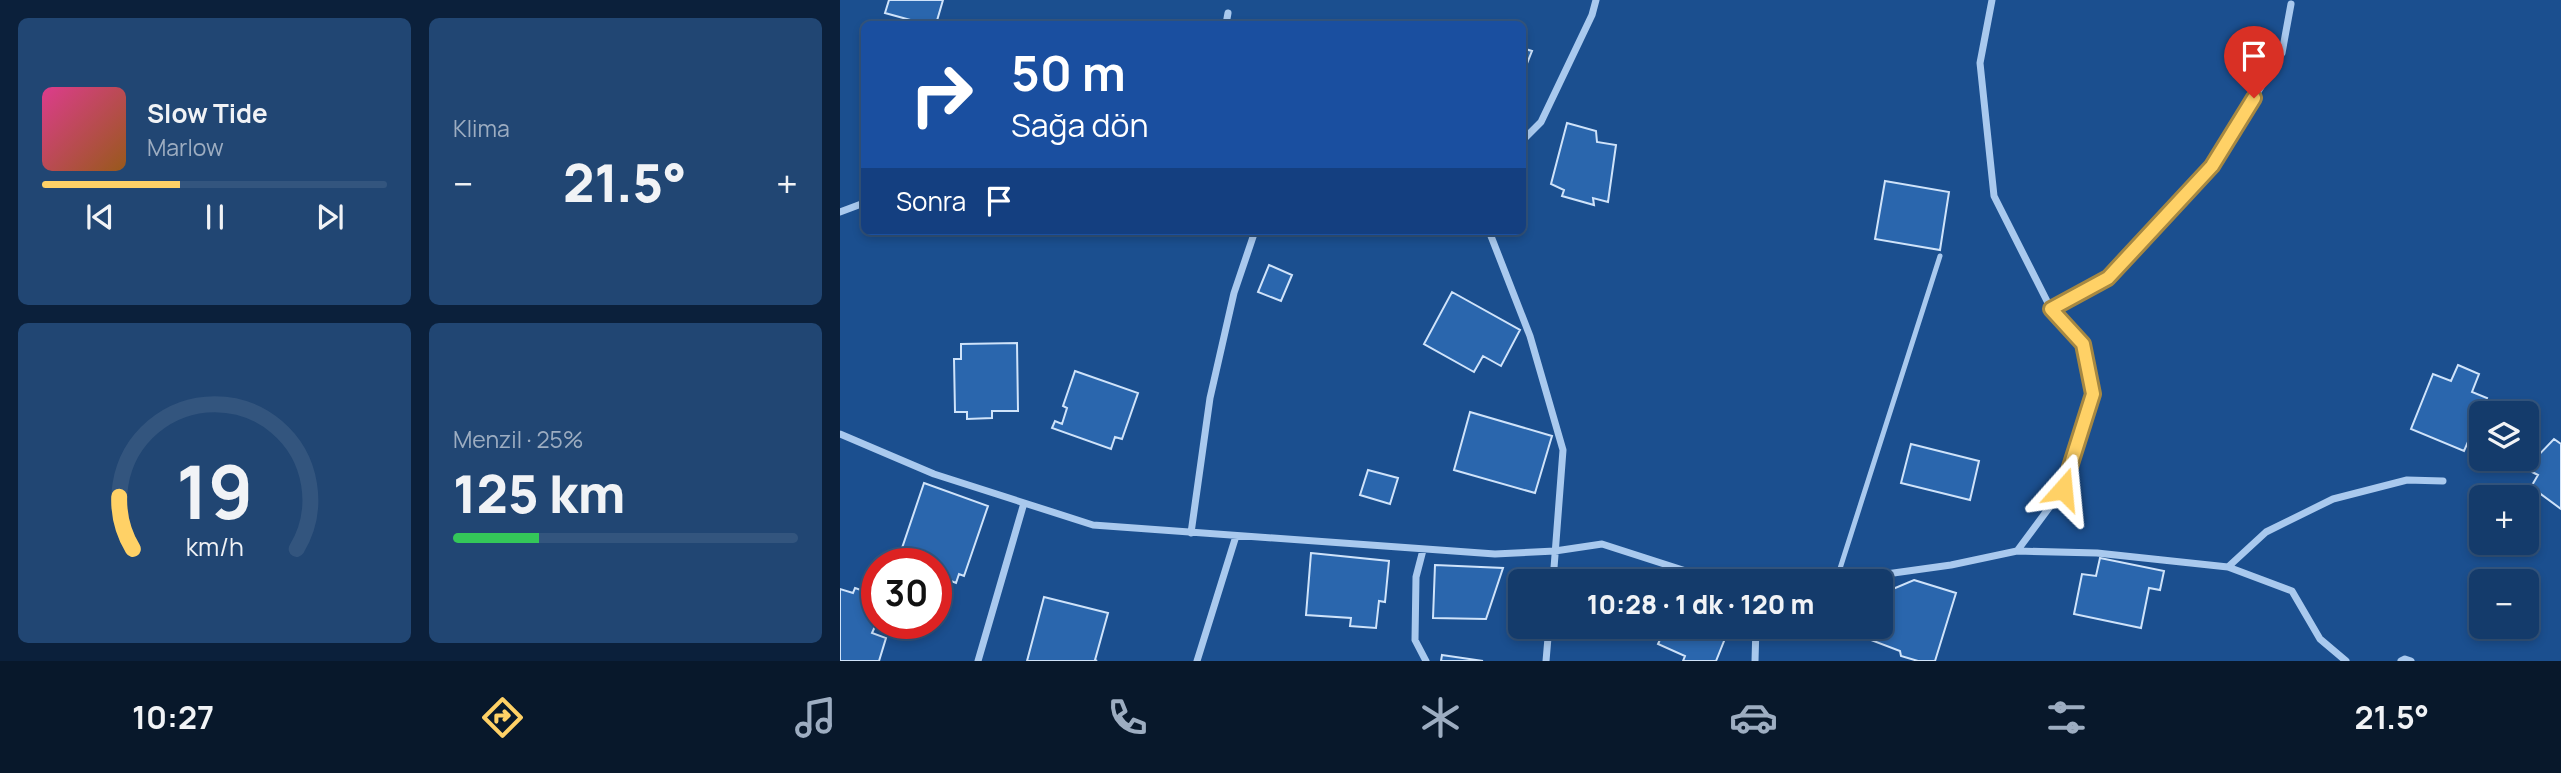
<!DOCTYPE html>
<html lang="tr">
<head>
<meta charset="utf-8">
<style>
	body { margin:0; font-family:Manrope,sans-serif; background:#214673; color:#f1f3f6; height:100vh; display:flex; flex-direction:column; font-size:26px; white-space:nowrap }
	* { box-sizing:border-box; margin:0 }
	p { font-size:23px; color:#9dadc1 }
	.icon { flex:none; width:38px; height:38px; fill:none; stroke:currentColor; stroke-width:2; stroke-linecap:round; stroke-linejoin:round }
	.map { position:relative; flex:1; overflow:hidden }
	.drawer { display:flex; flex-direction:column; gap:18px; padding:18px; background:#0b203b; width:840px }
	.drawer>* { flex:none }
	.hud { position:absolute; left:21px; top:21px; width:665px; height:214px; border-radius:10px; box-shadow:0 4px 10px #0003,0 0 0 2px #33557e; background:#1a4fa0; color:#fff; overflow:hidden }
	.buttons { position:absolute; left:1629px; top:401px; display:grid; gap:14px }
	.buttons a { display:grid; place-items:center; width:70px; height:70px; border-radius:10px; background:#143b6b; box-shadow:0 4px 10px #0003,0 0 0 2px #33557e; font-size:35px }
	.speed { position:absolute; left:21px; top:548px; display:flex; gap:14px; font-size:35px; font-weight:700; text-align:center }
	.speed>* { display:grid; place-content:center; width:91px; height:91px; border-radius:50%; background:#143b6b; box-shadow:0 4px 10px #0003,0 0 0 2px #33557e; line-height:1 }
	.speed .limit { border:10px solid #d22; background:#fff; color:#111 }
	.pin { position:absolute; display:grid; place-items:center; width:60px; height:60px; color:#fff; margin:-72px -30px; border-radius:50% 50% 50% 0; rotate:-45deg; box-shadow:0 0 7px #0007 }
	.pin .icon { rotate:45deg }
	.me { position:absolute; width:77px; margin:-38px; rotate:18deg; stroke-linejoin:round; filter:drop-shadow(0 0 5px #0008) }
	.turn { display:flex; align-items:center; gap:24px; height:147px; padding:0 35px; font-size:32px }
	.turn .icon { width:91px; height:91px; stroke-width:2.5 }
	.turn b { display:block; font-size:49px; line-height:60px }
	.then { display:flex; align-items:center; height:66px; padding:0 35px; background:#0003; gap:14px; font-size:26px }
	.big { font-size:52px; font-weight:800; line-height:1.1 }
	.drawer .widget { flex:1; display:flex; flex-direction:column; justify-content:center; gap:10px; min-width:0; padding:0 24px; border-radius:10px; background:#214673 }
	.drawer .dial { align-items:center; gap:0 }
	.dial svg { height:182px; overflow:visible; fill:none; stroke:#33557e; stroke-width:7; stroke-linecap:round; text-anchor:middle }
	.dial text { fill:#f1f3f6; stroke:none }
	.song { display:flex; align-items:center; gap:21px }
	.cover { width:84px; height:84px; border-radius:10px; background:linear-gradient(135deg,hsl(330 70% 55%),hsl(30 70% 35%)) }
	.played { height:7px; border-radius:4px; background:linear-gradient(90deg,#ffd166 40%,#33557e 40%) }
	.keys { display:flex; justify-content:space-around; direction:ltr }
	.heat { display:flex; justify-content:space-between; align-items:center; font-size:38px; direction:ltr }
	.charge { height:10px; border-radius:5px; background:linear-gradient(90deg,#34c759 25%,#33557e 0) }
	.drawer .tiles { flex:1; display:grid; gap:18px; grid-template-columns:repeat(2,1fr) }
	.trip { position:absolute; left:668px; top:569px; width:385px; height:70px; border-radius:10px; background:#143b6b; box-shadow:0 4px 10px #0003,0 0 0 2px #33557e; font-weight:800; line-height:70px; text-align:center }
	.menu { display:flex; height:112px; justify-content:space-around; align-items:center; background:#08182b; color:#9dadc1 }
	.menu .icon { width:49px; height:49px }
	.menu .current { color:#ffd166 }
	.menu b { font-size:32px; color:#f1f3f6 }
	main { display:flex; flex:1; min-height:0 }
	.map>svg:first-child { display:block }
	.building { fill:#2a66ad; stroke:#cfe3fa; stroke-width:2 }
	.lines { fill:none; stroke-linecap:round; stroke-linejoin:round }
	.lane { stroke:#a9c9ee; stroke-width:5 }
	.street { stroke:#a9c9ee; stroke-width:7 }
	.route-casing { stroke:#a68842; stroke-width:18 }
	.route { stroke:#ffd166; stroke-width:12 }
</style>
</head>
<body>
<main>
<section class="drawer">
<div class="tiles">
<div class="widget">
<div class="song"><i class="cover"></i><div><b>Slow Tide</b><p>Marlow</p></div></div>
<div class="played"></div>
<div class="keys"><svg class="icon" aria-label="previous" viewBox="0 0 24 24"><path d="M18 5L8 12l10 7zM5 5v14"/></svg><svg class="icon" aria-label="pause" viewBox="0 0 24 24"><path d="M8 5v14M16 5v14"/></svg><svg class="icon" aria-label="next" viewBox="0 0 24 24"><path d="M6 5l10 7-10 7zM19 5v14"/></svg></div>
</div>
<div class="widget"><p>Klima</p>
<div class="heat"><a>−</a><b class="big">21.5°</b><a>+</a></div>
</div>
<div class="widget dial"><svg viewBox="0 0 100 80">
<path d="M14 69A42 42 0 1 1 86 69"/>
<path d="M14 69A42 42 0 0 1 8 46" stroke="#ffd166"/>
<text x="50" y="56" font-size="32" font-weight="700">19</text>
<text x="50" y="72" font-size="11">km/h</text>
</svg></div>
<div class="widget"><p>Menzil · 25%</p><b class="big">125 km</b><div class="charge"></div></div>
</div>
</section>
<div class="map">
<svg width="1721" height="661" viewBox="0 0 1721 661">
	<rect width="100%" height="100%" fill="#1b4f8f"/>
	<!-- building -->
	<path class="building" d="M49 0H103L96 24H85L45 13Z
		M682 48 692 51 682 76Z
		M727 123 756 131 757 142 776 145 768 202 753 198 754 205 722 196 724 190 711 184Z
		M1045 181 1109 192 1100 250 1035 239Z
		M429 265 452 275 441 301 418 292Z
		M612 292 680 330 661 366 643 356 634 372 584 344Z
		M177 343 178 411H152V418L127 419V412H115L114 359H121V344Z
		M1618 365 1639 374 1632 392 1647 398 1624 451 1571 429 1593 374 1611 381Z
		M235 371 298 393 282 439 275 437 271 449 212 428 215 421 222 424 227 408 223 406Z
		M630 412 712 436 695 493 614 470Z
		M1714 439 1721 444V509L1691 487 1698 475 1692 472 1696 464 1692 462Z
		M1071 444 1139 461 1130 500 1061 483Z
		M528 470 558 478 550 504 520 495Z
		M84 483 148 506 124 576 119 574 116 583 96 575V564H78L59 557Z
		M471 553 549 561 545 602 539 601 536 628 510 626 511 618 466 615Z
		M1260 558 1324 571 1320 590 1309 588 1301 628 1234 614 1242 574 1256 576Z
		M595 565 663 568 646 619 593 618Z
		M1074 580 1116 593 1095 661H1078L1061 656 1060 651 1023 637 1027 626H1041V594Z
		M15 588 24 591 22 596 37 600V622L32 633 46 638 39 661H0V589L13 593Z
		M204 597 268 613 255 660 257 661H187Z
		M826 626H890L876 661H843L845 656 818 644Z
		M602 655 643 661H601Z"/>
	<g class="lines">
		<!-- lane -->
		<path class="lane" d="M996 581 1100 256"/>
		<!-- street -->
		<path class="street" d="M1152 0 1140 63 1154 196 1211 309 1243 344 1253 394 1223 489 1177 551
			M386 24 388 13
			M682 141 701 122 752 15 756 0
			M0 212 24 203
			M649 231 690 336 723 450 713 581
			M1211 309 1268 278 1372 166 1442 53 1451 4
			M0 434 94 474 253 525 655 554 715 551 762 544 877 581
			M351 533 370 398 394 293 415 231
			M583 550 576 577 575 640 586 661
			M1388 567 1426 532 1493 499 1567 480 1603 481
			M876 580 996 581 1111 565 1177 551 1257 553 1388 567 1452 591 1480 639 1506 661
			M138 661 184 503
			M357 661 396 536
			M706 661 709 626
			M915 661 916 626
			M1561 661 1565 659 1571 661"/>
	</g>
	<g class="lines">
		<defs>
			<path id="route" d="M1223 489 1253 394 1243 344 1211 309 1268 278 1372 166 1414 98"/>
		</defs>
		<!-- route casing -->
		<use href="#route" class="route-casing"/>
		<!-- route -->
		<use href="#route" class="route"/>
	</g>
</svg>
<div class="buttons">
<a><svg class="icon" aria-label="layers" viewBox="0 0 24 24"><path d="M12 4l9 5-9 5-9-5zM3 14l9 5 9-5"/></svg></a>
<a>+</a>
<a>−</a>
</div>
<div class="speed"><div class="limit">30</div></div>
<div class="pin" style="left:1414px;top:98px;background:#d93025"><svg class="icon" aria-label="arrive" viewBox="0 0 24 24"><path d="M6 21V4h12l-3 4 3 4H6"/></svg></div>
<svg class="me" style="left:1223px;top:489px" viewBox="-20 -20 40 40"><path d="M0-17L14 15 0 8-14 15z" fill="#ffd166" stroke="#fff" stroke-width="4"/></svg>
<div class="trip">10:28 · 1 dk · 120 m</div>
<div class="hud">
<div class="turn"><svg class="icon" aria-label="right" viewBox="0 0 24 24"><path d="M7 20v-9h11M14 6l5 5-5 5"/></svg><div><b>50 m</b>Sağa dön</div></div>
<div class="then">Sonra<svg class="icon" aria-label="arrive" viewBox="0 0 24 24"><path d="M6 21V4h12l-3 4 3 4H6"/></svg></div>
</div>
</div>
</main>
<nav class="menu">
<b>10:27</b>
<svg class="icon current" aria-label="directions" viewBox="0 0 24 24"><path d="M12 3l9 9-9 9-9-9zM9 14v-3h6M13 9l2 2-2 2"/></svg>
<svg class="icon" aria-label="music" viewBox="0 0 24 24"><path d="M9 18V5l10-2v13"/><circle cx="6" cy="18" r="3"/><circle cx="16" cy="16" r="3"/></svg>
<svg class="icon" aria-label="phone" viewBox="0 0 24 24"><path d="M5 4h4l2 5-3 2q2 4 5 5l2-3 5 2v4C11 20 4 13 5 4z"/></svg>
<svg class="icon" aria-label="climate" viewBox="0 0 24 24"><path d="M12 3v18M4 7l16 10M4 17L20 7"/></svg>
<svg class="icon" aria-label="car" viewBox="0 0 24 24"><path d="M5 17H2v-5l4-1 3-4h7l3 4 3 1v5h-3M9 17h6M6 11h13"/><circle cx="7" cy="17" r="2"/><circle cx="17" cy="17" r="2"/></svg>
<svg class="icon" aria-label="filters" viewBox="0 0 24 24"><path d="M4 7h16M4 17h16"/><circle cx="9" cy="7" r="2"/><circle cx="15" cy="17" r="2"/></svg>
<b>21.5°</b>
</nav>
</body>
</html>
